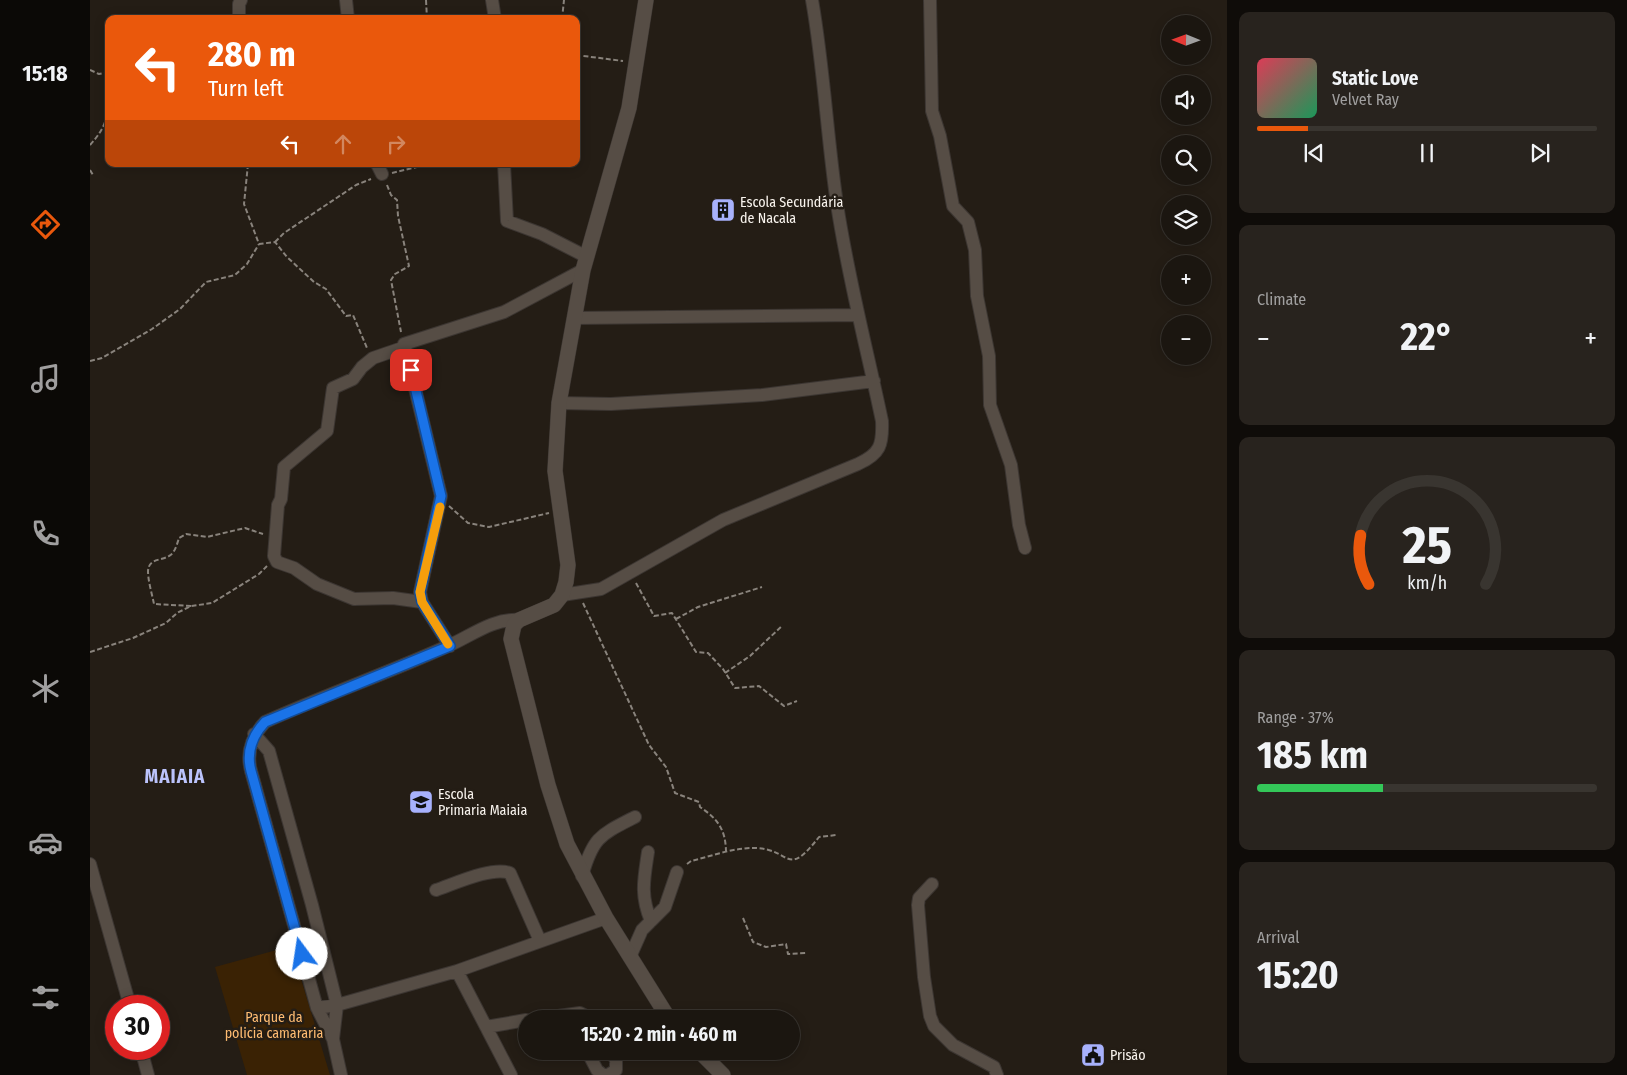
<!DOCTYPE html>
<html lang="en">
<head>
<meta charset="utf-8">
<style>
	body { margin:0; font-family:"Fira Sans Condensed",sans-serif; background:#28231e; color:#f1f3f6; height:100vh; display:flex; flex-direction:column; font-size:19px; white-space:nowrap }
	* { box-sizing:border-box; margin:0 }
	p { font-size:16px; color:#a09f9f }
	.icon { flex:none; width:28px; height:28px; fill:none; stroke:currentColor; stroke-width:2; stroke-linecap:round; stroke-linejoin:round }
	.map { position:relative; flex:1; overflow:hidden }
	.side { display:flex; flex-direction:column; gap:12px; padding:12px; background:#0f0c09; width:400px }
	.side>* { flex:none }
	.hud { position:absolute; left:15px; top:15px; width:475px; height:152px; border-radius:10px; box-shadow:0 2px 12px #0003,0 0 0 1px #393530; background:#ea580c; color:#fff; overflow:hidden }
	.needle { width:32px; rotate:271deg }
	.controls { position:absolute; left:1071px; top:15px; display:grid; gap:10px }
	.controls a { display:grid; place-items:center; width:50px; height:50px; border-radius:50%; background:#1b1610; box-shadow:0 2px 12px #0003,0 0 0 1px #393530; font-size:25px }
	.speed { position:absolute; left:15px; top:995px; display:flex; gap:10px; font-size:25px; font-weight:700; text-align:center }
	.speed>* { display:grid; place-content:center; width:65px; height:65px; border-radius:50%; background:#1b1610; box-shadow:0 2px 12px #0003,0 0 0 1px #393530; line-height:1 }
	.speed .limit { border:8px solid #d22; background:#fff; color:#111 }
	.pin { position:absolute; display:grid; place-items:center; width:42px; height:42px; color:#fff; margin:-21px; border-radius:10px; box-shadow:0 2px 8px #0006 }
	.me { position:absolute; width:55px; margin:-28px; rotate:346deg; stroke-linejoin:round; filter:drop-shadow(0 0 4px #0008) }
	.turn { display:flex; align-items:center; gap:18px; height:105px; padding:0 20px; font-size:22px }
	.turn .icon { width:65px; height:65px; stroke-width:2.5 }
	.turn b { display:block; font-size:35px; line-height:42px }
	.lanes { display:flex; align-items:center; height:48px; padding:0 20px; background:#0003; justify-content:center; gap:25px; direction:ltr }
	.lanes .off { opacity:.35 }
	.big { font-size:38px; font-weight:700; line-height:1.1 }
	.side .widget { flex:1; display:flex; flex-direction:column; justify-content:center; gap:8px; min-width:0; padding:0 18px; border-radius:10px; background:#28231e }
	.side .dial { align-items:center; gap:0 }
	.dial svg { height:130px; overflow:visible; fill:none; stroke:#393530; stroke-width:7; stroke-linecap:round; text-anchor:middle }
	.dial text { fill:#f1f3f6; stroke:none }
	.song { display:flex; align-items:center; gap:15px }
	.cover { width:60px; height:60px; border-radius:8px; background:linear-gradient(135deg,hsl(350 70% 55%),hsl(150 70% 35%)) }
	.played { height:5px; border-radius:2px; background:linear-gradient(90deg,#ea580c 15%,#393530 15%) }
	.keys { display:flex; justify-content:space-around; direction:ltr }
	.heat { display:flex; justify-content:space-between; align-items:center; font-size:28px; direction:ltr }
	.charge { height:8px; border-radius:4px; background:linear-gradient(90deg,#34c759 37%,#393530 0) }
	.trip { position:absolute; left:428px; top:1010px; width:282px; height:50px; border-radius:25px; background:#1b1610; box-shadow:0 2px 12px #0003,0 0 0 1px #393530; font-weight:700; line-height:50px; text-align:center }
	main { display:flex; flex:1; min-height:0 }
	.dock { display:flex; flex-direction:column; width:90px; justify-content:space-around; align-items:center; background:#0b0906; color:#a09f9f }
	.dock .icon { width:35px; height:35px }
	.dock .active { color:#ea580c }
	.dock b { font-size:22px; color:#f1f3f6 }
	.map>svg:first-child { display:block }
	.green { fill:#3a2204 }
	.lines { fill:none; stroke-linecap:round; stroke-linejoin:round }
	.minor-casing { stroke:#3c3632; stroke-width:14 }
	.tertiary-casing { stroke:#3c3632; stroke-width:16 }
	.path { stroke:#89837c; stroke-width:2; stroke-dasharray:5 2.5; stroke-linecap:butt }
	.minor { stroke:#564d45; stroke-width:12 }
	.tertiary { stroke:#564d45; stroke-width:15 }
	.route-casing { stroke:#114b97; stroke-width:12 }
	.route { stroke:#1a73e8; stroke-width:9 }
	.slow { stroke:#f59e0b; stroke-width:9 }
	.labels { text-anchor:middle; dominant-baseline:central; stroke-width:5; stroke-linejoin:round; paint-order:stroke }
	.poi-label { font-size:14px; fill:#f9f4ee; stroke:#241d15; text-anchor:start }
	.park-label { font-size:14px; fill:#ffbc72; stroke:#241d15 }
	.district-label { font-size:19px; font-weight:bold; letter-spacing:1px; fill:#bbc3fc; stroke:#241d15 }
</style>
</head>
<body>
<main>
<nav class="dock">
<b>15:18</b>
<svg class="icon active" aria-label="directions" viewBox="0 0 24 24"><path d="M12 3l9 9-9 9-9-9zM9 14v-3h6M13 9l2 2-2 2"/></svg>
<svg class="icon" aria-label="music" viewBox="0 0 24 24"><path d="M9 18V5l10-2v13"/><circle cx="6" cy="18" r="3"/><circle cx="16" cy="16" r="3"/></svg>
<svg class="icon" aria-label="phone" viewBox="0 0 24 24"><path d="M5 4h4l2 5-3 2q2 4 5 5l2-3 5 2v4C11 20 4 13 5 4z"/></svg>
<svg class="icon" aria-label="climate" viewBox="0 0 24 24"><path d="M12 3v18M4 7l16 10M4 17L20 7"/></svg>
<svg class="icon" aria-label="car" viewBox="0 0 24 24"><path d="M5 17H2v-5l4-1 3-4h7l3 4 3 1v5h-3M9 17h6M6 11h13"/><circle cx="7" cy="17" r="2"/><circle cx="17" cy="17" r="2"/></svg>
<svg class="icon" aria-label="filters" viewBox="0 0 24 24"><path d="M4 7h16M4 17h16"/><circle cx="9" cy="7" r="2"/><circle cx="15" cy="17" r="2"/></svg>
</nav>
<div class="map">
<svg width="1137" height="1075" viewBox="0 0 1137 1075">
	<rect width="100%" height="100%" fill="#241d15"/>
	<!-- green -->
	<path class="green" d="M201 946 240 1075H157L125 967Z"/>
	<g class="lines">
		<defs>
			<path id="minor" d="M256 0 258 19
				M402 0 405 19
				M840 0 842 111 850 136 863 206 878 222 885 250 887 296 899 356 900 405 921 465 929 525 935 548
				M149 19V4L151 0
				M287 164 292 174
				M414 164 417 221 452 234 497 257
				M484 318 768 315
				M315 347 351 496 330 592 332 602 360 646
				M469 403 521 404 672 395 784 381
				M472 595 511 589 633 520 768 464C790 454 793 445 792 421 777 349 758 278 747 204 737 137 734 68 722 0
				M332 602 303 598 264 599 227 584 204 568 187 562 184 556 188 505 191 499 194 467 237 431 243 388 263 379 272 367 283 358 315 347 314 344 414 312 493 270
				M164 734 179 751 222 905 247 1005 243 1039
				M558 852C554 879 550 895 561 921
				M0 864 40 1006
				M492 876C503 837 510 835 545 817
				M842 884 829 898 828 905 834 977 840 1016 844 1026 863 1045 904 1067 907 1075
				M346 890C364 884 402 866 420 873L450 941
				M540 957 552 930 575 907 587 872
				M367 971 421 1075
				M227 1008 247 1005 367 971 516 918
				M446 1019 490 1013 502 1019
				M396 1027 436 1020
				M51 1049 58 1075
				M497 1051 507 1070 513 1075
				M251 1075 243 1039 227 1008 161 771C156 752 162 736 175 722 235 695 298 673 358 646 381 636 403 618 429 620
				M518 1075 526 1070V1061L522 1051"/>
			<path id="tertiary" d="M556 0 539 108 493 270 469 403 465 471 478 565 476 582 472 595 464 605 429 620 424 625 421 639 458 785 477 844 516 918 579 1019
				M609 1051 633 1075"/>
		</defs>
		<!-- minor casing -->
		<use href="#minor" class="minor-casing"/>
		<!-- tertiary casing -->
		<use href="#tertiary" class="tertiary-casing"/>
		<!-- path -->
		<path class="path" d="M336 0 337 19
			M472 19 474 0
			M486 55 533 61
			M0 70 9 74 19 72
			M0 145C14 129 18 121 17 99
			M158 164 154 204 169 244 185 242 197 257 224 282 236 289 256 316 263 315 277 348
			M0 170 3 175
			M302 173 339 164
			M297 185 301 195 307 200 308 216 319 266 305 274 301 280 311 332
			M185 242 194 233 266 185 281 179
			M0 361 12 358 62 329 90 309 116 282 145 275 157 264 169 244
			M359 506 378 523 399 527 459 513
			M546 583 564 616 582 613 606 652 618 653 633 669 645 688 669 686 694 706 707 701
			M493 603 559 745 576 767 585 793 609 802 610 807C628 819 636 830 636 853
			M101 606 64 604C62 594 58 581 58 571 59 558 71 561 79 556 85 553 87 544 89 538L96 534 117 537 155 528 173 534
			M586 619 608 607 672 587
			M0 652 43 638 76 623 87 613 101 606 122 603 169 574 177 566
			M635 673 660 656 692 626
			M597 864 601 861C622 856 645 847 667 848 702 850 696 879 729 837L746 835
			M653 918 663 942 676 947 696 944 698 954 717 953"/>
		<!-- minor -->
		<use href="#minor" class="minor"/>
		<!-- tertiary -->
		<use href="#tertiary" class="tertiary"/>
	</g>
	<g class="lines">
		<defs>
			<path id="route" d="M212 954 161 771C156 752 162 736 175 722L360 646 332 602 330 592 351 496 321 370"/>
		</defs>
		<!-- route casing -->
		<use href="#route" class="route-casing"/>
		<!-- route -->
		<use href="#route" class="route"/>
		<!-- slow -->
		<path class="slow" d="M350 507 330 592 332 602 358 644"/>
	</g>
	<!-- icons -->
	<defs>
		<symbol id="building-square" viewBox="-11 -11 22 22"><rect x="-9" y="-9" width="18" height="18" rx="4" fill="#a7b1fc" stroke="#241d15"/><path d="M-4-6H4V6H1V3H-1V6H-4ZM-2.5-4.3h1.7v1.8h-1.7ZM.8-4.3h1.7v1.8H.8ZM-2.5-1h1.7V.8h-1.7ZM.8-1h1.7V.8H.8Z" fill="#111"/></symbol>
		<symbol id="school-square" viewBox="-11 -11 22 22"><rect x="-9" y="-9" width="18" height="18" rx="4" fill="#a7b1fc" stroke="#241d15"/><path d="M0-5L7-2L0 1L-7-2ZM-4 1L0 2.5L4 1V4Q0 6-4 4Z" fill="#111"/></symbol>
		<symbol id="civic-square" viewBox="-11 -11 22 22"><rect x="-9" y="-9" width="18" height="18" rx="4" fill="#a7b1fc" stroke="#241d15"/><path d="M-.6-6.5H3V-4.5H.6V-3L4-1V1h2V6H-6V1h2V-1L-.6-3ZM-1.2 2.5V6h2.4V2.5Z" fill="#111"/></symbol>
	</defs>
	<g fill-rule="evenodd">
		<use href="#building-square" x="619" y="196" width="28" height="28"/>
		<use href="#school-square" x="317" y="788" width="28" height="28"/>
		<use href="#civic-square" x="989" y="1041" width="28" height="28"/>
	</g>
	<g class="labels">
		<!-- poi labels -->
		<g class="poi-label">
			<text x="650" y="202">Escola Secundária<tspan x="650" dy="16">de Nacala</tspan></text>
			<text x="348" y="794">Escola<tspan x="348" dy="16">Primaria Maiaia</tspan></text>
			<text x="1020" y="1055">Prisão</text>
		</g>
		<!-- park labels -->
		<g class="park-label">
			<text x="184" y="1017">Parque da<tspan x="184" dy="16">policia camararia</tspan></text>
		</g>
		<!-- district labels -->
		<g class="district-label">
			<text x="85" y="776">MAIAIA</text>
		</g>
	</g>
</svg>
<div class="controls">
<a><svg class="needle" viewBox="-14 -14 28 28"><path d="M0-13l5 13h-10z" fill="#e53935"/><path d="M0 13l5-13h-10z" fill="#a09f9f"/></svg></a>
<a><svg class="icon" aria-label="sound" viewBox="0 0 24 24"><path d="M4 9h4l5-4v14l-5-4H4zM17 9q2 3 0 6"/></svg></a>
<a><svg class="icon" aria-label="search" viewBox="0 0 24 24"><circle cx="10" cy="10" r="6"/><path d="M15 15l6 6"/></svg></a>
<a><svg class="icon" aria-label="layers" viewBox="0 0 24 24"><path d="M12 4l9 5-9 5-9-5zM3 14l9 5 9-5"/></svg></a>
<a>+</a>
<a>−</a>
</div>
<div class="speed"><div class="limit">30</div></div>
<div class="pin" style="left:321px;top:370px;background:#d93025"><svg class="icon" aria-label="arrive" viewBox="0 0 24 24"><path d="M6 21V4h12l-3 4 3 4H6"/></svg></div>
<svg class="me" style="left:212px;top:954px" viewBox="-20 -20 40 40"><circle r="19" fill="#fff"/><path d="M0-13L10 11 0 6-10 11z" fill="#1a73e8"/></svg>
<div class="trip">15:20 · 2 min · 460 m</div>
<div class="hud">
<div class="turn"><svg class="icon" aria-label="left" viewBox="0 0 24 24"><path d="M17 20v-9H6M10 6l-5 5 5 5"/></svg><div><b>280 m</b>Turn left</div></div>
<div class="lanes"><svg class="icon" aria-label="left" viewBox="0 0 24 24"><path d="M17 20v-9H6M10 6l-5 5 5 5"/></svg><svg class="icon off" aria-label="ahead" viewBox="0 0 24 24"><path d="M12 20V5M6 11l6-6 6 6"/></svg><svg class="icon off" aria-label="right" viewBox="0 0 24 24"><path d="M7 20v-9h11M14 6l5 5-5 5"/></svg></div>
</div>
</div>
<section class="side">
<div class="widget">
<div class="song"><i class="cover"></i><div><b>Static Love</b><p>Velvet Ray</p></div></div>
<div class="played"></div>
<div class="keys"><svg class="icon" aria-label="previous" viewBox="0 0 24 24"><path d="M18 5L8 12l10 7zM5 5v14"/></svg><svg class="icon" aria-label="pause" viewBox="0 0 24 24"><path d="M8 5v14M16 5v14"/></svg><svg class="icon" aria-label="next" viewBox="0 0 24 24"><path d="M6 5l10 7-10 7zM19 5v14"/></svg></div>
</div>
<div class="widget"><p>Climate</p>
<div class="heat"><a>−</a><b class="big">22°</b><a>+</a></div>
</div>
<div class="widget dial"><svg viewBox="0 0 100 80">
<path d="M14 69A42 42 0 1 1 86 69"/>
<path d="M14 69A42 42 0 0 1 9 39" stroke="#ea580c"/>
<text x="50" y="56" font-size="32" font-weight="700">25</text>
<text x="50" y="72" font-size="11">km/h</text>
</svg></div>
<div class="widget"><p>Range · 37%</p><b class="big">185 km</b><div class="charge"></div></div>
<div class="widget"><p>Arrival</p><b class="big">15:20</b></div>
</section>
</main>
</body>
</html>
